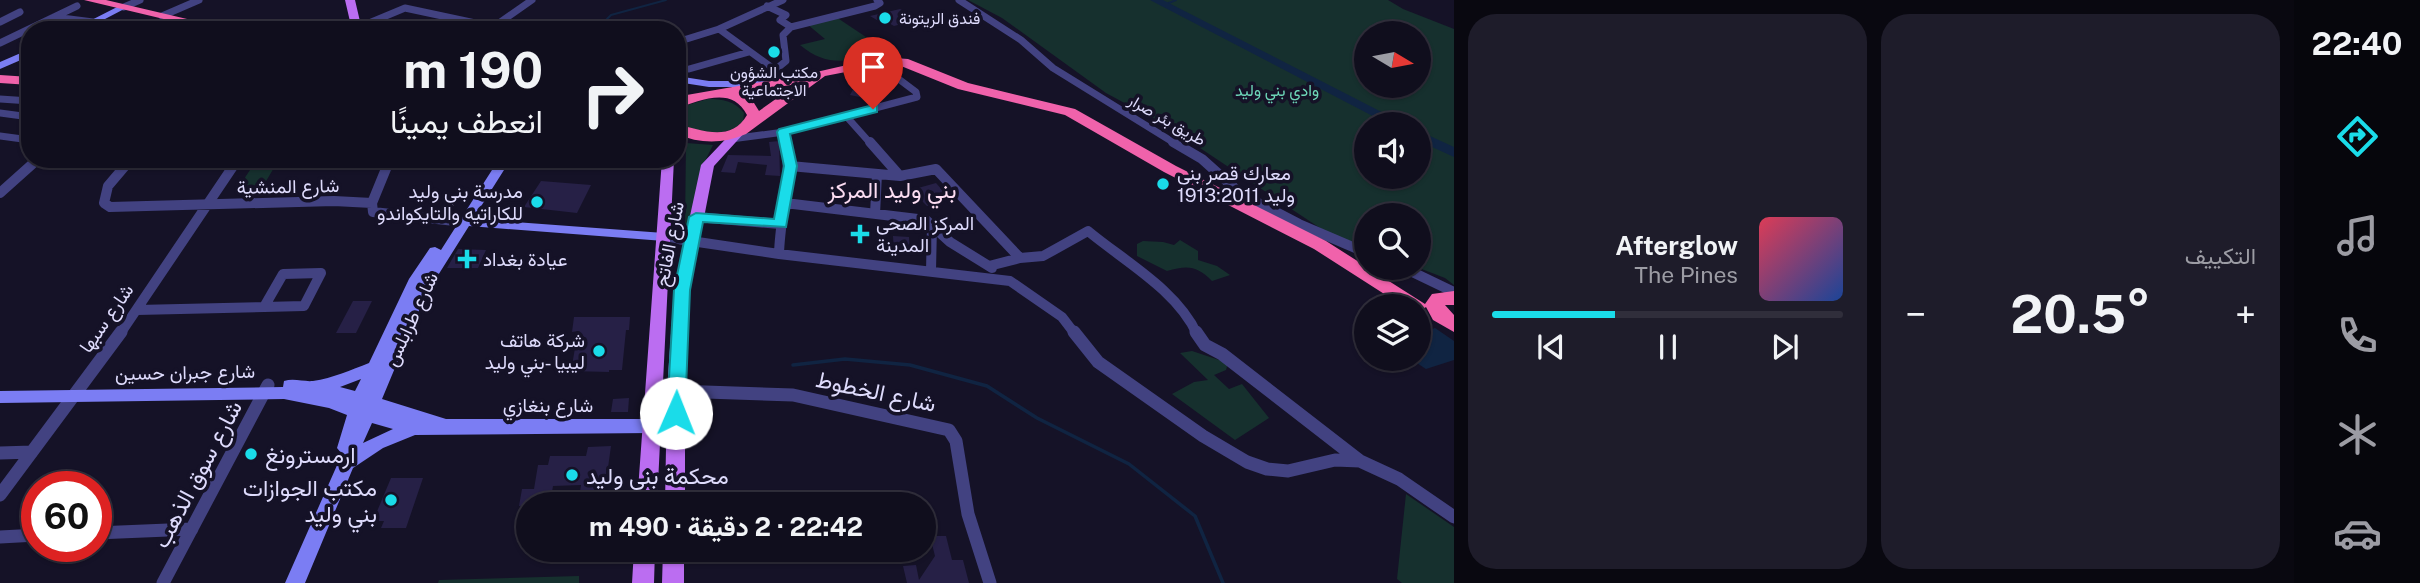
<!DOCTYPE html>
<html lang="ar">
<head>
<meta charset="utf-8">
<style>
	body { margin:0; font-family:"Public Sans",Vazirmatn,sans-serif; background:#1e1c2a; color:#f1f3f6; direction:rtl; height:100vh; display:flex; flex-direction:column; font-size:26px; white-space:nowrap }
	* { box-sizing:border-box; margin:0 }
	p { font-size:23px; color:#9c9ca4 }
	.icon { flex:none; width:38px; height:38px; fill:none; stroke:currentColor; stroke-width:2; stroke-linecap:round; stroke-linejoin:round }
	.map { position:relative; flex:1; overflow:hidden; direction:ltr }
	.drawer { display:flex; flex-direction:column; gap:14px; padding:14px; background:#090810; width:840px }
	.drawer>* { flex:none }
	.hud { position:absolute; left:21px; top:21px; width:665px; height:147px; border-radius:28px; box-shadow:0 2px 5px #0004,0 0 0 2px #302e3b; direction:rtl; background:#100e1d; color:#f1f3f6; overflow:hidden }
	.needle { width:46px; rotate:100deg }
	.controls { position:absolute; left:1354px; top:21px; display:grid; gap:14px }
	.controls a { display:grid; place-items:center; width:77px; height:77px; border-radius:50%; background:#100e1d; box-shadow:0 2px 5px #0004,0 0 0 2px #302e3b; font-size:35px }
	.speed { position:absolute; left:21px; top:471px; display:flex; gap:14px; font-size:35px; font-weight:700; text-align:center }
	.speed>* { display:grid; place-content:center; width:91px; height:91px; border-radius:50%; background:#100e1d; box-shadow:0 2px 5px #0004,0 0 0 2px #302e3b; line-height:1 }
	.speed .limit { border:10px solid #d22; background:#fff; color:#111 }
	.pin { position:absolute; display:grid; place-items:center; width:60px; height:60px; color:#fff; margin:-72px -30px; border-radius:50% 50% 50% 0; rotate:-45deg; box-shadow:0 0 7px #0007 }
	.pin .icon { rotate:45deg }
	.me { position:absolute; width:77px; margin:-38px; rotate:1deg; stroke-linejoin:round; filter:drop-shadow(0 0 5px #0008) }
	.turn { display:flex; align-items:center; gap:24px; height:147px; padding:0 28px; font-size:32px }
	.turn .icon { width:91px; height:91px; stroke-width:2.5 }
	.turn b { display:block; font-size:49px; line-height:60px }
	.big { font-size:52px; font-weight:700; line-height:1.1 }
	.drawer .card { flex:1; display:flex; flex-direction:column; justify-content:center; gap:10px; min-width:0; padding:0 24px; border-radius:28px; background:#1e1c2a }
	.song { display:flex; align-items:center; gap:21px }
	.cover { width:84px; height:84px; border-radius:10px; background:linear-gradient(135deg,hsl(350 70% 55%),hsl(220 70% 35%)) }
	.played { height:7px; border-radius:4px; background:linear-gradient(90deg,#1adce9 35%,#302e3b 35%) }
	.keys { display:flex; justify-content:space-around; direction:ltr }
	.heat { display:flex; justify-content:space-between; align-items:center; font-size:38px; direction:ltr }
	.drawer .tiles { flex:1; display:grid; gap:14px; grid-template-columns:repeat(2,1fr) }
	.trip { position:absolute; left:516px; top:492px; width:420px; height:70px; border-radius:35px; background:#100e1d; box-shadow:0 2px 5px #0004,0 0 0 2px #302e3b; font-weight:700; line-height:70px; text-align:center; direction:rtl }
	main { display:flex; flex:1; min-height:0 }
	.tab-bar { display:flex; flex-direction:column; width:126px; justify-content:space-around; align-items:center; background:#06060c; color:#9c9ca4 }
	.tab-bar .icon { width:49px; height:49px }
	.tab-bar .selected { color:#1adce9 }
	.tab-bar b { font-size:32px; color:#f1f3f6 }
	.map>svg:first-child { display:block }
	.green { fill:#16302e; fill-rule:evenodd }
	.water { fill:#102442 }
	.lines { fill:none; stroke-linecap:round; stroke-linejoin:round }
	.stream-far1 { stroke:#102442; stroke-width:2 }
	.stream { stroke:#102442; stroke-width:3.5 }
	.river { fill:#102442; fill-rule:evenodd }
	.building { fill:#262046 }
	.street-far2 { stroke:#424281; stroke-width:7 }
	.street-far1 { stroke:#424281; stroke-width:10 }
	.street { stroke:#424281; stroke-width:13 }
	.secondary { fill:#7b7df3; fill-rule:evenodd }
	.primary { fill:#bb6df1; fill-rule:evenodd }
	.highway { fill:#f062ab; fill-rule:evenodd }
	.route { fill:#1adce9; stroke:#118f97; stroke-width:2 }
	.poi-dot { fill:#1adce9; stroke:#151227; stroke-width:2.5 }
	.labels { text-anchor:middle; dominant-baseline:central; stroke-width:7; stroke-linejoin:round; paint-order:stroke }
	.far-poi-label { font-size:16px; fill:#dedbfc; stroke:#151227; text-anchor:start }
	.far-park-label { font-size:16px; fill:#6dd6b8; stroke:#151227 }
	.far-street-label { font-size:16px; fill:#dedbfc; stroke:#151227 }
	.poi-label { font-size:19px; fill:#dedbfc; stroke:#151227; text-anchor:start }
	.street-label { font-size:19px; fill:#dedbfc; stroke:#151227 }
	.quarter-label { font-size:23px; fill:#fcddf2; stroke:#151227 }
	.near-street-label { font-size:23px; fill:#dedbfc; stroke:#151227 }
	.near-poi-label { font-size:23px; fill:#dedbfc; stroke:#151227; text-anchor:start }
</style>
</head>
<body>
<main>
<nav class="tab-bar">
<b>22:40</b>
<svg class="icon selected" aria-label="directions" viewBox="0 0 24 24"><path d="M12 3l9 9-9 9-9-9zM9 14v-3h6M13 9l2 2-2 2"/></svg>
<svg class="icon" aria-label="music" viewBox="0 0 24 24"><path d="M9 18V5l10-2v13"/><circle cx="6" cy="18" r="3"/><circle cx="16" cy="16" r="3"/></svg>
<svg class="icon" aria-label="phone" viewBox="0 0 24 24"><path d="M5 4h4l2 5-3 2q2 4 5 5l2-3 5 2v4C11 20 4 13 5 4z"/></svg>
<svg class="icon" aria-label="climate" viewBox="0 0 24 24"><path d="M12 3v18M4 7l16 10M4 17L20 7"/></svg>
<svg class="icon" aria-label="car" viewBox="0 0 24 24"><path d="M5 17H2v-5l4-1 3-4h7l3 4 3 1v5h-3M9 17h6M6 11h13"/><circle cx="7" cy="17" r="2"/><circle cx="17" cy="17" r="2"/></svg>
</nav>
<section class="drawer">
<div class="tiles">
<div class="card"><p>التكييف</p>
<div class="heat"><a>−</a><b class="big">20.5°</b><a>+</a></div>
</div>
<div class="card">
<div class="song"><i class="cover"></i><div><b>Afterglow</b><p>The Pines</p></div></div>
<div class="played"></div>
<div class="keys"><svg class="icon" aria-label="previous" viewBox="0 0 24 24"><path d="M18 5L8 12l10 7zM5 5v14"/></svg><svg class="icon" aria-label="pause" viewBox="0 0 24 24"><path d="M8 5v14M16 5v14"/></svg><svg class="icon" aria-label="next" viewBox="0 0 24 24"><path d="M6 5l10 7-10 7zM19 5v14"/></svg></div>
</div>
</div>
</section>
<div class="map">
<svg width="1454" height="583" viewBox="0 0 1454 583">
	<rect width="100%" height="100%" fill="#151227"/>
	<!-- green -->
	<path class="green" d="M968 0H1388L1403 9 1454 29V285L1445 278 1419 268V215H1367V248L1326 232 1167 126 1106 93 1002 18ZM1367 33H1419V86H1367ZM1367 124H1419V177H1367Z
		M836 17 887 51C853 60 830 70 800 45L825 39 807 24Z
		M708 99C722 99 735 101 744 113L743 122C723 139 703 132 680 125L677 113 684 106Z
		M686 143 713 145 703 165 689 228 685 227Z
		M275 166 262 188H238L252 167Z
		M1180 240 1198 251V260L1217 266 1230 275 1212 281C1197 266 1188 265 1167 271L1137 256V244L1143 241 1163 242 1174 245Z
		M1192 351 1228 363 1226 370 1214 375 1229 389 1242 384 1269 418 1235 440 1172 394 1194 382 1208 380 1180 353Z
		M1406 494 1454 527V583H1402L1397 579Z
		M579 576V583H438L439 580Z"/>
	<!-- water -->
	<path class="water" d="M1435 328 1454 341V360L1426 369 1411 359H1419V334Z"/>
	<g class="lines">
		<!-- stream-far1 -->
		<path class="stream-far1" d="M1164 5 1176 0
			M597 29 611 15 666 0"/>
		<!-- stream -->
		<path class="stream" d="M793 365 845 359 910 365 987 386 1037 418 1129 464 1195 516 1223 583"/>
		<!-- river -->
		<path class="river" d="M1150 0H1163L1405 124H1388Z
			M1419 131 1454 147V157L1419 141Z"/>
	</g>
	<!-- building -->
	<path class="building" d="M900 9 921 19 894 26 887 22 882 23 870 16Z
		M857 82 890 88 885 98 879 101 850 95Z
		M779 141 780 176 765 175 767 165 738 162 735 173 721 172 728 155 771 156 769 142Z
		M541 181 591 185 577 213 524 207Z
		M936 183 950 199 927 206 911 190Z
		M893 236 909 237 910 255 894 254Z
		M458 249 486 250 478 268H447Z
		M353 301H372L356 333H336Z
		M574 317H630L629 330H626L622 370H609V372L571 371 578 331 572 332Z
		M629 398 628 412H611L613 399Z
		M611 446 603 504H578L581 485 553 486 550 504 519 506 522 489H534L538 465H548L550 456H586L588 447Z
		M391 478H423L406 528H381L384 521H373Z
		M930 536H946L952 560H963L969 583H907L903 566 916 565 919 580 935 556Z"/>
	<g class="lines">
		<!-- street-far2 -->
		<path class="street-far2" d="M959 0 1021 40 1053 68 1176 144
			M767 6 786 15 780 20 791 27
			M124 7 140 0
			M162 16 199 0
			M54 17 93 22
			M0 22 20 12
			M368 24 397 30
			M357 28 405 8 494 27
			M719 29 783 0
			M489 30 532 0
			M677 42 719 29 789 80
			M0 43 77 6
			M689 69 749 52
			M775 70 786 61 783 35 791 27 875 6 880 3 877 0
			M0 99 30 101
			M0 113 30 117
			M846 116 871 144
			M784 132 786 144
			M0 136 30 140
			M731 139 784 132 917 97 916 92 884 68 882 61"/>
		<!-- street-far1 -->
		<path class="street-far1" d="M870 142 900 176
			M1173 142 1202 159 1241 194 1299 224 1367 253
			M131 159 108 186 104 203 110 207 334 201 372 203
			M223 159 237 160
			M390 159 372 203 373 212 464 222
			M790 166 900 176 936 169 1020 258
			M0 193 38 159
			M785 203 926 220 950 242 992 268
			M875 214 877 174
			M696 217 780 224
			M664 237 779 254 1010 281 1062 317 1075 334
			M779 254C780 216 792 179 786 142
			M989 266 1020 258 1043 256 1088 231C1124 261 1177 290 1197 334
			M1404 268 1454 292
			M931 271 932 225
			M321 273 304 306 264 307 283 274Z
			M137 310 264 307
			M120 334 238 159"/>
		<!-- street -->
		<path class="street" d="M1074 332 1098 362 1203 436 1247 462 1267 469 1288 471 1335 460 1360 461 1399 479 1454 517
			M1196 332 1205 345 1222 354 1360 461
			M676 391 793 395 949 430 956 441 968 514 990 583
			M0 453 32 452
			M0 495 121 332
			M96 533 192 529
			M0 537 37 535
			M163 583 268 385"/>
		<!-- secondary -->
		<path class="secondary" d="M121 5 128 7 84 30H72Z
			M30 49V56L0 69V62Z
			M677 76 709 81H766L771 84 766 87H709L677 82Z
			M499 159H511L473 219 664 233 670 237 664 241 469 226 425 296 382 399 446 419H652L658 421 660 426 658 431 652 433 415 435 383 448 353 468 305 583H285L342 454 337 448 347 415 329 408 284 399 0 403V391L283 387 284 381C294 378 304 382 313 381 333 378 351 370 369 363L409 279 430 248 435 247 441 250ZM361 379 355 391 340 387ZM372 423 393 429 363 443Z"/>
		<!-- primary -->
		<path class="primary" d="M345 0H355L362 30H352Z
			M740 127 746 131 714 166 690 290 685 391V504H665L667 391 674 290 701 165 736 128Z
			M662 159H674L657 504H637Z
			M634 550H655L654 583H632Z
			M663 550H684V583H662Z"/>
		<!-- highway -->
		<path class="highway" d="M84 0H106L234 30H210Z
			M882 57 908 59 968 83 1075 109 1176 166 1326 241 1425 304 1432 294 1454 291V305H1445L1454 315V332L1433 320 1426 307 1419 312V306H1403L1314 249 1164 172 1065 115 958 89 901 66 882 65 825 76 746 134C723 144 700 144 677 134V124C701 130 731 143 747 115 732 85 700 101 677 108V98L681 96 812 73ZM797 84 759 111 754 103 740 93Z
			M0 75 30 77V85L0 83Z"/>
	</g>
	<!-- route -->
	<path class="route" d="M873 105 877 106V112L790 134 797 166 786 227 703 222 690 290 685 413 683 418 676 420 669 418 667 413 674 290 689 217 696 213 774 219 784 166 777 132 779 129Z"/>
	<!-- markers -->
	<g class="poi-dot">
		<circle cx="885" cy="18" r="7"/>
		<circle cx="774" cy="52" r="7"/>
		<circle cx="1163" cy="184" r="7"/>
		<circle cx="537" cy="202" r="7"/>
		<path d="M856.5 223.5h7v7h7v7h-7v7h-7v-7h-7v-7h7z"/>
		<path d="M463.5 248.5h7v7h7v7h-7v7h-7v-7h-7v-7h7z"/>
		<circle cx="599" cy="351" r="7"/>
		<circle cx="251" cy="454" r="7"/>
		<circle cx="572" cy="475" r="7"/>
		<circle cx="391" cy="500" r="7"/>
	</g>
	<g class="labels">
		<!-- far-poi labels -->
		<g class="far-poi-label">
			<text x="899" y="18">فندق الزيتونة</text>
			<text x="774" y="72" text-anchor="middle">مكتب الشؤون<tspan x="774" dy="18">الاجتماعية</tspan></text>
		</g>
		<!-- far-park labels -->
		<g class="far-park-label">
			<text x="1277" y="90">وادي بني وليد</text>
		</g>
		<!-- far-street labels -->
		<g class="far-street-label">
			<text transform="translate(1167 120) rotate(30)">طريق بئر صرار</text>
		</g>
		<!-- poi labels -->
		<g class="poi-label">
			<text x="1177" y="173">معارك قصر بني<tspan x="1177" dy="22">وليد 1913:2011</tspan></text>
			<text x="523" y="191" text-anchor="end">مدرسة بني وليد<tspan x="523" dy="22">للكاراتيه والتايكواندو</tspan></text>
			<text x="876" y="223">المركز الصحي<tspan x="876" dy="22">المدينة</tspan></text>
			<text x="483" y="259">عيادة بغداد</text>
			<text x="585" y="340" text-anchor="end">شركة هاتف<tspan x="585" dy="22">ليبيا -بني وليد</tspan></text>
		</g>
		<!-- street labels -->
		<g class="street-label">
			<text transform="translate(288 186) rotate(-1)">شارع المنشية</text>
			<text transform="translate(669 244) rotate(-79)">شارع الفاتح</text>
			<text transform="translate(106 318) rotate(-55)">شارع سبها</text>
			<text transform="translate(411 319) rotate(-65)">شارع طرابلس</text>
			<text transform="translate(185 372) rotate(-1)">شارع جبران حسين</text>
			<text x="548" y="405">شارع بنغازي</text>
		</g>
		<!-- quarter labels -->
		<g class="quarter-label">
			<text x="892" y="189">بني وليد المركز</text>
		</g>
		<!-- near-street labels -->
		<g class="near-street-label">
			<text transform="translate(876 391) rotate(12)">شارع الخطوط</text>
			<text transform="translate(197 474) rotate(-62)">شارع سوق الذهب</text>
		</g>
		<!-- near-poi labels -->
		<g class="near-poi-label">
			<text x="265" y="454">ارمسترونغ</text>
			<text x="586" y="475">محكمة بني وليد</text>
			<text x="377" y="487" text-anchor="end">مكتب الجوازات<tspan x="377" dy="26">بني وليد</tspan></text>
		</g>
	</g>
</svg>
<div class="controls">
<a><svg class="needle" viewBox="-14 -14 28 28"><path d="M0-13l5 13h-10z" fill="#e53935"/><path d="M0 13l5-13h-10z" fill="#9c9ca4"/></svg></a>
<a><svg class="icon" aria-label="sound" viewBox="0 0 24 24"><path d="M4 9h4l5-4v14l-5-4H4zM17 9q2 3 0 6"/></svg></a>
<a><svg class="icon" aria-label="search" viewBox="0 0 24 24"><circle cx="10" cy="10" r="6"/><path d="M15 15l6 6"/></svg></a>
<a><svg class="icon" aria-label="layers" viewBox="0 0 24 24"><path d="M12 4l9 5-9 5-9-5zM3 14l9 5 9-5"/></svg></a>
</div>
<div class="speed"><div class="limit">60</div></div>
<div class="pin" style="left:873px;top:109px;background:#d93025"><svg class="icon" aria-label="arrive" viewBox="0 0 24 24"><path d="M6 21V4h12l-3 4 3 4H6"/></svg></div>
<svg class="me" style="left:676px;top:413px" viewBox="-20 -20 40 40"><circle r="19" fill="#fff"/><path d="M0-13L10 11 0 6-10 11z" fill="#1adce9"/></svg>
<div class="trip">22:42 · 2 دقيقة · 490 m</div>
<div class="hud">
<div class="turn"><svg class="icon" aria-label="right" viewBox="0 0 24 24"><path d="M7 20v-9h11M14 6l5 5-5 5"/></svg><div><b>190 m</b>انعطف يمينًا</div></div>
</div>
</div>
</main>
</body>
</html>
